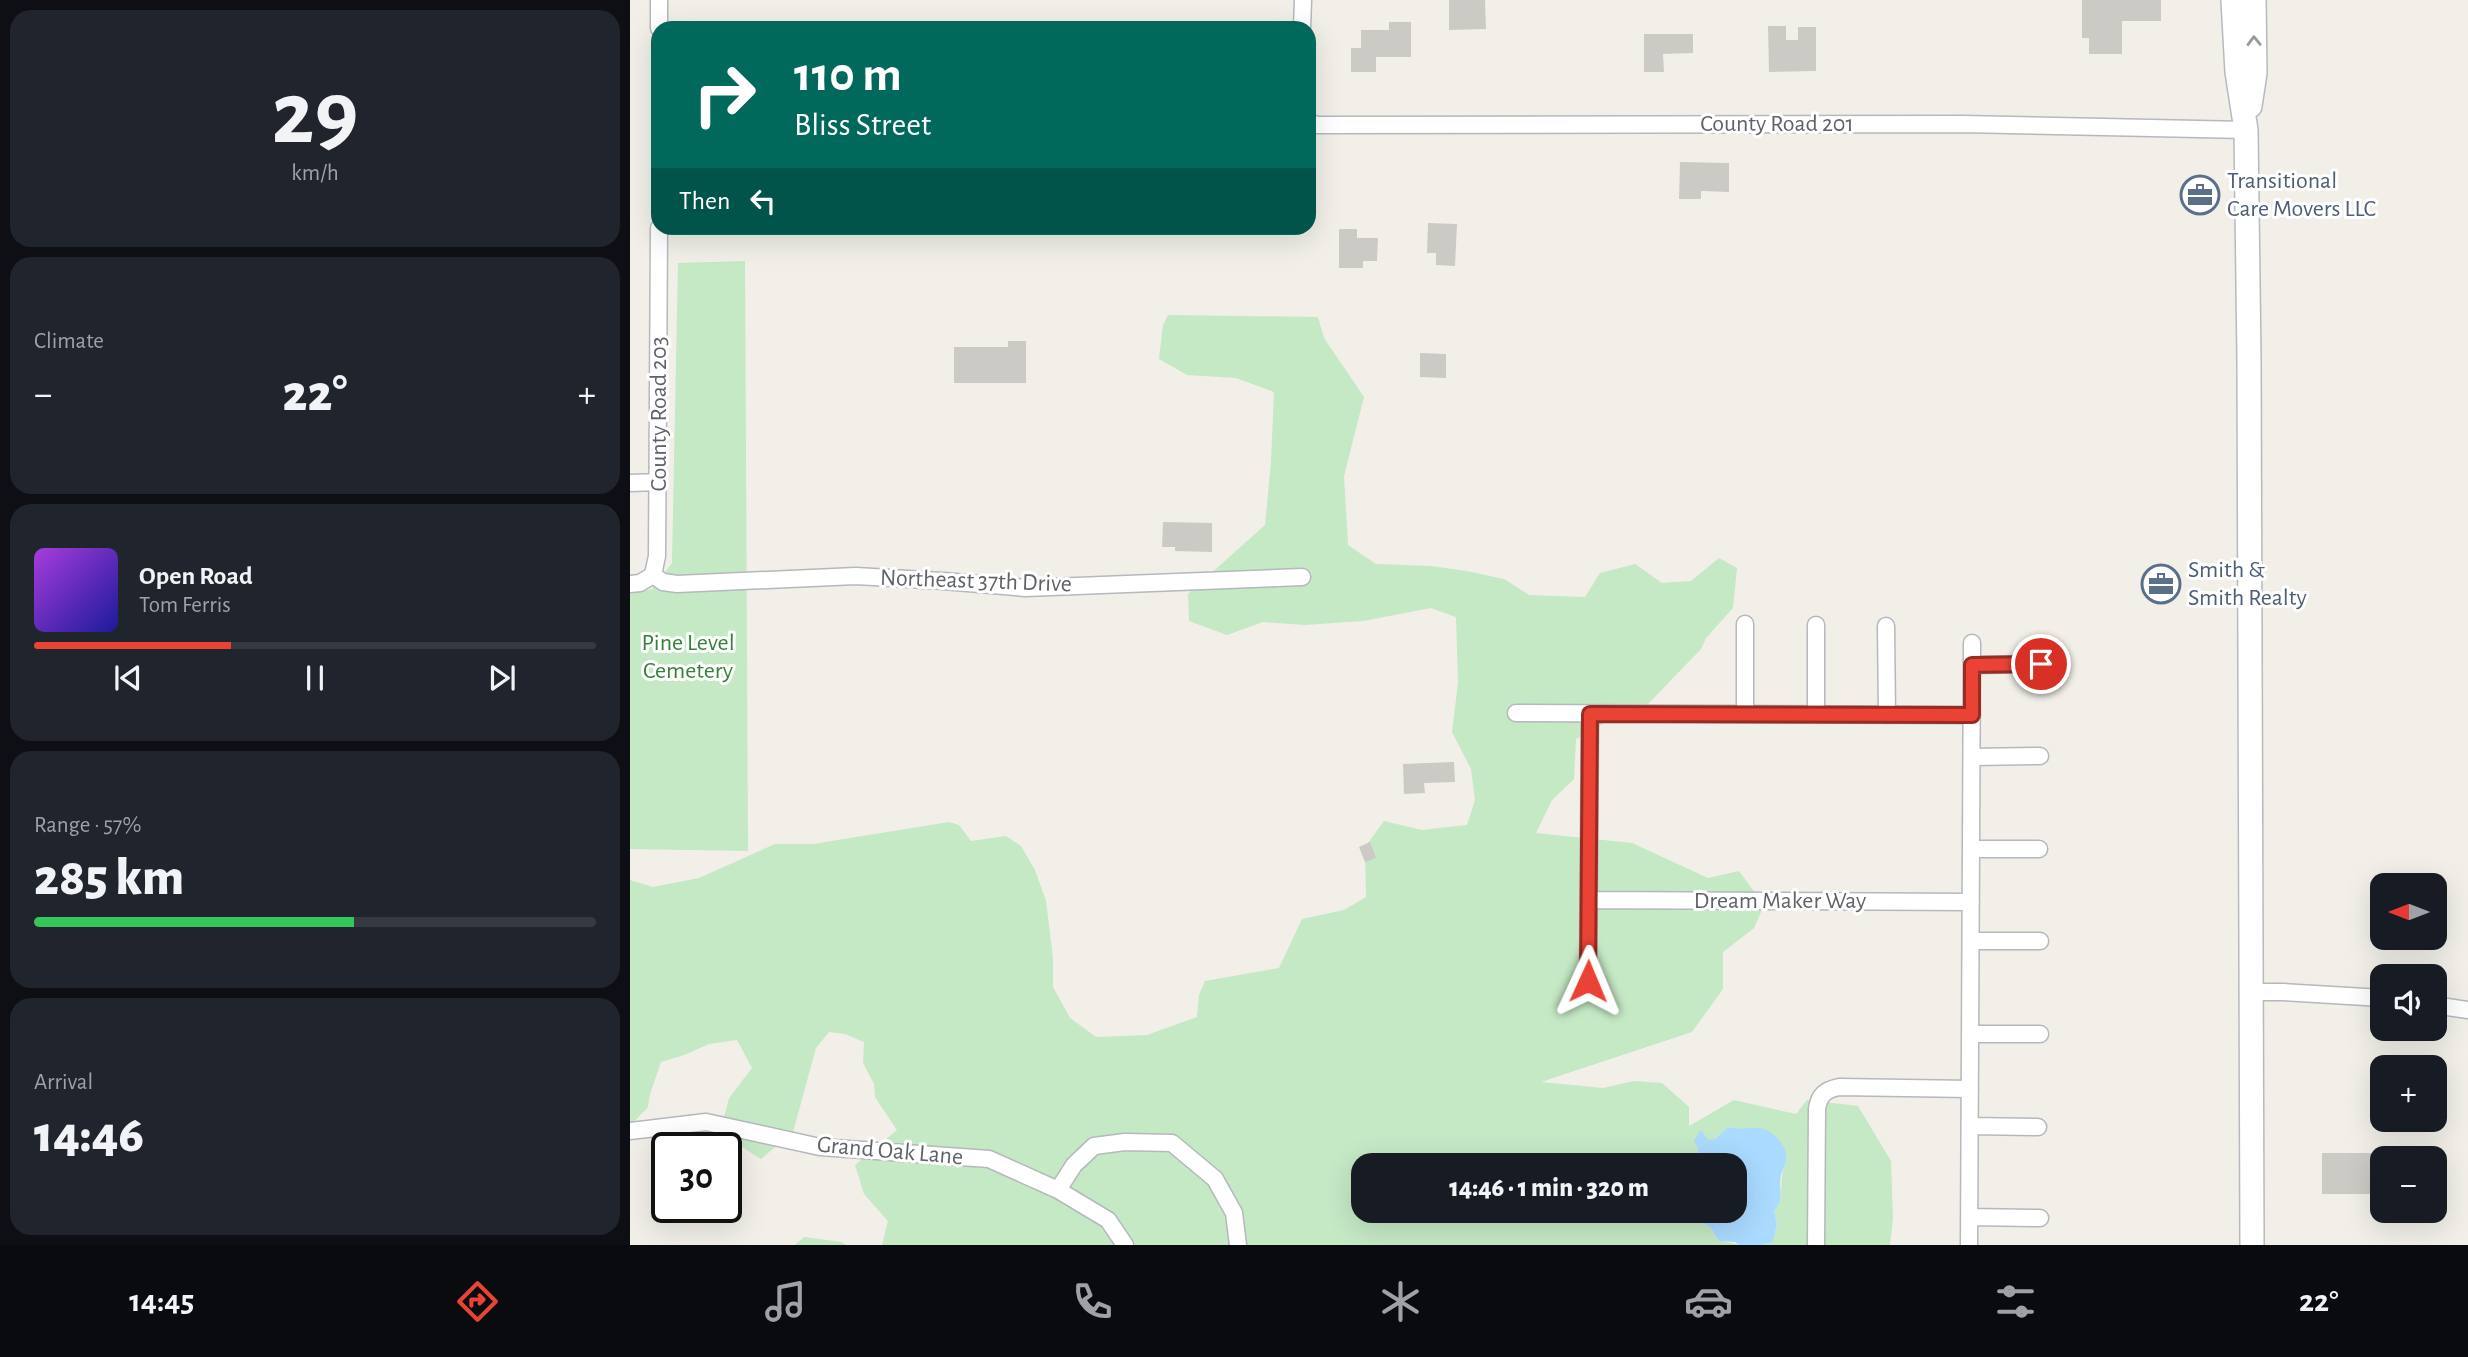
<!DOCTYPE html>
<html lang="en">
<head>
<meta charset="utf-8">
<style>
	body { margin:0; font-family:"Alegreya Sans",sans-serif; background:#20242c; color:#f1f3f6; height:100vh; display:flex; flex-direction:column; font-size:26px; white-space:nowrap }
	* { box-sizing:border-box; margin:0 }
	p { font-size:23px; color:#9ea1a6 }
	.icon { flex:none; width:38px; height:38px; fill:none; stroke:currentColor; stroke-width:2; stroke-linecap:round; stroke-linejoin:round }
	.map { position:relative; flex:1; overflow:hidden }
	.details { display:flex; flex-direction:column; gap:10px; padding:10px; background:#0d0f14; width:630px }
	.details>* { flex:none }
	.guide { position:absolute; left:21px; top:21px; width:665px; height:214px; border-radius:21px; box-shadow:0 7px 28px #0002; background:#00695c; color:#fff; overflow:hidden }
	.needle { width:46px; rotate:270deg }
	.controls { position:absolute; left:1740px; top:873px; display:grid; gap:14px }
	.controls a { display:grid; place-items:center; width:77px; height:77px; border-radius:14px; background:#171b24; box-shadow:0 7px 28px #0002; font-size:35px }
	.speed { position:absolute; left:21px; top:1132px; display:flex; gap:14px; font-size:35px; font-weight:700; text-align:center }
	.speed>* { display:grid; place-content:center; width:91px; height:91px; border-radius:50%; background:#171b24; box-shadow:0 7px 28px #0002; line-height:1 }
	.speed .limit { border:4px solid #111; border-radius:10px; background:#fff; color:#111 }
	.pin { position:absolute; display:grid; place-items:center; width:60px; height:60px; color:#fff; margin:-30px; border:4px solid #fff; border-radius:50%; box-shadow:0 2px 7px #0007 }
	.me { position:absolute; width:77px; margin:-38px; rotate:1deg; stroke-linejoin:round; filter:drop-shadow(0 0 5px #0008) }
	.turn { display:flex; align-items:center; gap:24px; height:147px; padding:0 28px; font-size:32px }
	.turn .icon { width:91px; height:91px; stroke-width:2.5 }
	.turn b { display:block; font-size:49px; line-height:60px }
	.then { display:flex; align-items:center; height:66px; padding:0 28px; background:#0003; gap:14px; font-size:26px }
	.big { font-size:52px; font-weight:800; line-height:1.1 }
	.details .widget { flex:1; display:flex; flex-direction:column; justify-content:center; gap:10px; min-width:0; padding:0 24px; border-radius:21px; background:#20242c }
	.details .dial { align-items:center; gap:0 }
	.dial b { font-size:91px; line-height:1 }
	.song { display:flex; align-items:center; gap:21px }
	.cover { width:84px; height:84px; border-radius:10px; background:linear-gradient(135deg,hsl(280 70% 55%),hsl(240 70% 35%)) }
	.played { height:7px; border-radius:4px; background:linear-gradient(90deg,#ea4335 35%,#363941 35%) }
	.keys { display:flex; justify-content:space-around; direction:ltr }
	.heat { display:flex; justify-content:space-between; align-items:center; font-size:38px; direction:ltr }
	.charge { height:10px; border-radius:5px; background:linear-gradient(90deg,#34c759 57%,#363941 0) }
	.trip { position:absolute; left:721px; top:1153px; width:396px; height:70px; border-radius:21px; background:#171b24; box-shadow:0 7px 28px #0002; font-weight:800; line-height:70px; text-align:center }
	.dock { display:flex; height:112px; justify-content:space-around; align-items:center; background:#090b0e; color:#9ea1a6 }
	.dock .icon { width:49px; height:49px }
	.dock .current { color:#ea4335 }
	.dock b { font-size:32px; color:#f1f3f6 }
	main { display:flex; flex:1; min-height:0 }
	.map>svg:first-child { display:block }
	.green { fill:#c5e8c5 }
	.water { fill:#aadaff }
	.building { fill:#cccac5 }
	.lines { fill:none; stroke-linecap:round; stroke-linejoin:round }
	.street-casing { stroke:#b5b8bc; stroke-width:19 }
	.secondary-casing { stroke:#b6babf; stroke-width:26 }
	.street { stroke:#fff; stroke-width:16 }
	.secondary { stroke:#fff; stroke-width:23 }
	.oneway { stroke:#979a9d }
	.route-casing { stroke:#982c22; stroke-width:18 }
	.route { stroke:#ea4335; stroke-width:12 }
	.labels { text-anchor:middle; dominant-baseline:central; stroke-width:6; stroke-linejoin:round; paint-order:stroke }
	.street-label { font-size:24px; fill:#5f6368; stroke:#fff }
	.service-label { font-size:24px; fill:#4e5e75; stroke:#fff; text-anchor:start }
	.park-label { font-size:24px; fill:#348238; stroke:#fff }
</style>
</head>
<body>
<main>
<section class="details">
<div class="widget dial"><b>29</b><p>km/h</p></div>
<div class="widget"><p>Climate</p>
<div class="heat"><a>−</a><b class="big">22°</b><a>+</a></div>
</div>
<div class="widget">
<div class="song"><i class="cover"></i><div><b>Open Road</b><p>Tom Ferris</p></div></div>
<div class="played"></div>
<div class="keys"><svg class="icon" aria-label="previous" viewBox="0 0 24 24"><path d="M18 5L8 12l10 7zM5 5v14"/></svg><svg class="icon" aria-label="pause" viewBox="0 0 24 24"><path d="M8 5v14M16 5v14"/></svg><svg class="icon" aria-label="next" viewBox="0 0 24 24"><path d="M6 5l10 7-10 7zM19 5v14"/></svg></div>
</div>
<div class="widget"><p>Range · 57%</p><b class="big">285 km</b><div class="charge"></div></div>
<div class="widget"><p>Arrival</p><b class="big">14:46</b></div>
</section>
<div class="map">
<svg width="1838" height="1245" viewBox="0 0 1838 1245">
	<rect width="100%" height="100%" fill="#f1efe8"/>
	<!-- green -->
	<path class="green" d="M115 261 118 851 0 849V594L22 589 42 563 48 263Z
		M538 315 688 317 694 338 734 397 714 476 718 545 746 564 801 566 837 571 874 579 899 595 955 597 970 573 1005 564 1032 583 1061 581 1089 558 1107 568 1103 608 1076 638 1071 649 1017 705 987 711 980 720 946 739 944 779 922 800 906 833 1002 843 1078 878 1109 871 1134 905 1124 928 1093 952V989L1062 1032 911 1082 973 1088 1004 1081 1032 1083 1059 1107V1126L1104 1100 1166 1114 1177 1100 1228 1106 1261 1161 1263 1218 1260 1245H1132L1143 1242 1147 1224 1144 1211C1155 1198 1149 1182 1154 1166L1122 1129 1108 1130 1098 1127 1085 1139 1068 1148V1165L733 1166V1211H1061L1065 1218 1081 1228 1088 1240 1109 1245H252L258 1221 234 1194 225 1165 267 1130 245 1097 244 1084 233 1063 234 1042 215 1034 199 1032 186 1048 163 1132 131 1159 90 1133 99 1098 122 1068 107 1040 79 1044 54 1055 31 1062 20 1094 18 1107 0 1126V880L23 887 69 878 145 844H183L319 822 329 825 341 841 376 836 391 846 405 870 416 901 423 958V987L440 1018 466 1037 517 1035 567 1017 569 995 575 981 649 968 672 919 714 910 736 897 735 847 754 821 792 830 837 825 845 800 841 769 822 732 828 683 826 617 801 608 733 621 675 625 633 622 597 635 559 621 558 594 635 525 641 462 644 392 606 378 557 375 529 359 533 325Z
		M174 1237 211 1242 216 1245H165Z"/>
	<!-- water -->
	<path class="water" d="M1098 1127C1113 1131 1118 1127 1130 1128 1141 1130 1155 1143 1156 1154 1157 1161 1153 1168 1151 1175 1148 1191 1155 1197 1144 1211L1147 1224 1143 1242 1132 1245H1109L1105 1242 1091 1241 1088 1240 1081 1228 1065 1218 1061 1211H1104V1166L1068 1165V1148L1064 1141 1069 1132 1072 1131 1078 1140 1085 1139Z"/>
	<!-- building -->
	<path class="building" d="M819 0H855L856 29 819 30Z
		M1452 0H1531V21H1492V54H1459V38H1452Z
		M759 22H781V57H746V72H721V48H731V30H759Z
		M1138 26H1156V40H1168V27H1186V71L1139 72Z
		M1014 34H1063V53L1033 54 1034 72H1014Z
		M1050 162 1099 163V192L1071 191V199H1049Z
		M798 223 827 224 825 266 806 265V253H797Z
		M709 229H727V238H748L747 261H733V268H709Z
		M378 341H396V383H324V347H378Z
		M790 353 816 354V378L790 377Z
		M533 522 582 523V552L545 551V547H532Z
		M824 762 825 782 794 783 795 793 774 794 773 764Z
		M740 842 746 858 735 862 729 847Z
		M1692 1153H1778V1158H1752V1194H1692Z"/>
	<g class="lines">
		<defs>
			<path id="street" d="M29 28V0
				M672 28 673 0
				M679 122 687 125 1332 124 1616 130
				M0 483 28 482
				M23 575 33 582 47 584 226 576 313 581 396 588 672 577
				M0 584 10 583 23 575 27 556 29 228
				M1186 625V714
				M1256 626 1257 715
				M1342 665 1411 664
				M886 713 1342 715
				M1115 714V624
				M1342 757 1410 756
				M1341 849H1409
				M959 900 1341 902
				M1341 941H1410
				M958 981 960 714
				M1621 992H1653L1752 998
				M1804 1005 1838 1010
				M1340 1034H1410
				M1340 1126 1408 1127
				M0 1131 76 1122 190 1147 359 1159 428 1190 478 1220 495 1245
				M428 1190 444 1165 464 1146 495 1142 542 1143 585 1179 604 1213 608 1245
				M1339 1217 1410 1218
				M1186 1245 1187 1109C1189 1095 1195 1090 1209 1087L1340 1089
				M1339 1245 1342 643"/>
			<path id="secondary" d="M1603 0 1607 72 1616 130 1619 360 1622 1245
				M1620 106 1625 73 1624 0"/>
		</defs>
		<!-- street casing -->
		<use href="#street" class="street-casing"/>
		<!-- secondary casing -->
		<use href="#secondary" class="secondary-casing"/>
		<!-- street -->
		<use href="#street" class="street"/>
		<!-- secondary -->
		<use href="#secondary" class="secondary"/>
	</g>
	<!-- one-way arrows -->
	<defs><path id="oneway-chevron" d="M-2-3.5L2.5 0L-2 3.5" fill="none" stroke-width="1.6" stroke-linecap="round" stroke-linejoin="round" transform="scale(1.75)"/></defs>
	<use class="oneway" href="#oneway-chevron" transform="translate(1624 41) rotate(-91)"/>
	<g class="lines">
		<defs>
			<path id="route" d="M958 981 960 714 1342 715V665L1411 664"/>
		</defs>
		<!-- route casing -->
		<use href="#route" class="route-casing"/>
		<!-- route -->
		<use href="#route" class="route"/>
	</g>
	<!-- icons -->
	<defs>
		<symbol id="office-ring" viewBox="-11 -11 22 22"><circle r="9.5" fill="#fff" stroke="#5c6f8a" stroke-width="1.5"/><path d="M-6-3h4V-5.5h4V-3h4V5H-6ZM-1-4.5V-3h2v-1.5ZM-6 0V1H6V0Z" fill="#5c6f8a"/></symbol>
	</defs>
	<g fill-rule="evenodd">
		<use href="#office-ring" x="1548" y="173" width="44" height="44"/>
		<use href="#office-ring" x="1509" y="562" width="44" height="44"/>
	</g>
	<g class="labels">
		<!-- street labels -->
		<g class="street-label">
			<text x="1147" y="124">County Road 201</text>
			<text transform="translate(29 414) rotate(-90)">County Road 203</text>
			<text transform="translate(346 581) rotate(2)">Northeast 37th Drive</text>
			<text x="1150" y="901">Dream Maker Way</text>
			<text transform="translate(260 1151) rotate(5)">Grand Oak Lane</text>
		</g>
		<!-- service labels -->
		<g class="service-label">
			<text x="1597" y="181">Transitional<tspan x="1597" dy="28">Care Movers LLC</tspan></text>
			<text x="1558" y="570">Smith &amp;<tspan x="1558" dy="28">Smith Realty</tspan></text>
		</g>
		<!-- park labels -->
		<g class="park-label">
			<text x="58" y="643">Pine Level<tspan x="58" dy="28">Cemetery</tspan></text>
		</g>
	</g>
</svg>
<div class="controls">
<a><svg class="needle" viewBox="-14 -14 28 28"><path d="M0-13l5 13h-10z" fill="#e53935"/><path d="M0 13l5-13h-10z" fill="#9ea1a6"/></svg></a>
<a><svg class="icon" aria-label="sound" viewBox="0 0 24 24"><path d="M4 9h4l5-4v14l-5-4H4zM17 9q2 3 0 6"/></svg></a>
<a>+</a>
<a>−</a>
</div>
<div class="speed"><div class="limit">30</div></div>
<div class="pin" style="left:1411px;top:664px;background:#d93025"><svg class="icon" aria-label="arrive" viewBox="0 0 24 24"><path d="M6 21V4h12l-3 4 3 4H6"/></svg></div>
<svg class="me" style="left:958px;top:981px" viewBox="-20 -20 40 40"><path d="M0-17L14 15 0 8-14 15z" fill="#ea4335" stroke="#fff" stroke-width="4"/></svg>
<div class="trip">14:46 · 1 min · 320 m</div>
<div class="guide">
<div class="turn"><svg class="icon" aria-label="right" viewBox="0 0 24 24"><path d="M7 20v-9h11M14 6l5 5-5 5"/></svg><div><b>110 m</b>Bliss Street</div></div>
<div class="then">Then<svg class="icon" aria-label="left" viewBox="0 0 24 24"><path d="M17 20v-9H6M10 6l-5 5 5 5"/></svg></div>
</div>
</div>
</main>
<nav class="dock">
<b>14:45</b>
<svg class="icon current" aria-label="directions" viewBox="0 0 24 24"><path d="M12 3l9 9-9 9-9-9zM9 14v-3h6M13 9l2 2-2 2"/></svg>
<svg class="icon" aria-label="music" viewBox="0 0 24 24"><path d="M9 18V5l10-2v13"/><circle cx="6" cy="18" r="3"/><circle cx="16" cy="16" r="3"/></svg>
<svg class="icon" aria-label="phone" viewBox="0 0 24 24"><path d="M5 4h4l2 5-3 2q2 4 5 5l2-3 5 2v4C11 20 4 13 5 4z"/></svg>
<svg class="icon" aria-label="climate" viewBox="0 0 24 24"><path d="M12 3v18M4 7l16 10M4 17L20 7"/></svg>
<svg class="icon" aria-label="car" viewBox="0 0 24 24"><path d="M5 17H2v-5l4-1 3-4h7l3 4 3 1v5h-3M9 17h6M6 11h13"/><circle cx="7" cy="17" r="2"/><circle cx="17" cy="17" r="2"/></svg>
<svg class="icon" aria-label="filters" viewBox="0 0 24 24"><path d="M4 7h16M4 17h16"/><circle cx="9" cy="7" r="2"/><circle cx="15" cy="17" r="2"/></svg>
<b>22°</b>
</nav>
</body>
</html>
